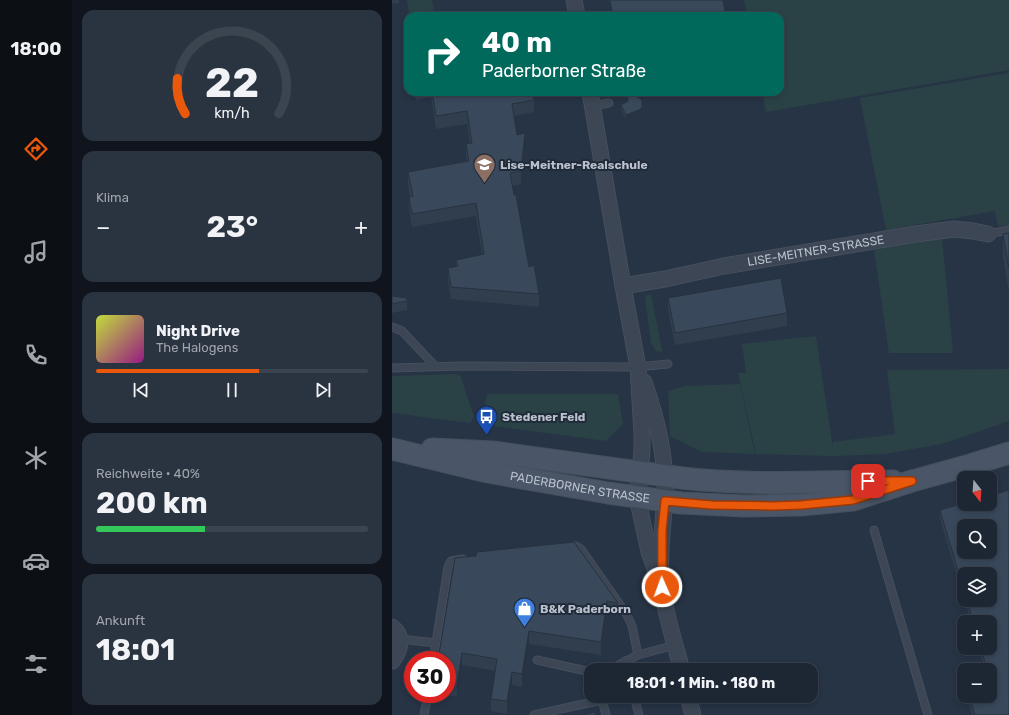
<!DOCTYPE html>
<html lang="de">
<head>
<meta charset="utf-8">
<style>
	body { margin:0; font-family:Rubik,sans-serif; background:#2a3340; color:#f1f3f6; height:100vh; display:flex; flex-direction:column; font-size:15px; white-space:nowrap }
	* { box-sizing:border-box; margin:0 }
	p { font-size:13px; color:#a0a5ac }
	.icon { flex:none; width:22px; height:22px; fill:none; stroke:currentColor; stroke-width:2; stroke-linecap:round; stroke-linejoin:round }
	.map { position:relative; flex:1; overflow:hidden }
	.sheet { display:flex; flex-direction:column; gap:10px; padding:10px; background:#10151d; width:320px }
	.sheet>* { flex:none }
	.hud { position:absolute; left:12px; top:12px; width:380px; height:84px; border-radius:12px; box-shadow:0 2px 6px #0003,0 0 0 1px #3b444f; background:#00695c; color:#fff; overflow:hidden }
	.needle { width:26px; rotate:163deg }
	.tools { position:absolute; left:565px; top:471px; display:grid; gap:8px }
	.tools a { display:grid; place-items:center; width:40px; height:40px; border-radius:8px; background:#1d2734; box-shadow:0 2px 6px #0003,0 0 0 1px #3b444f; font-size:20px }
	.speed { position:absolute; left:12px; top:651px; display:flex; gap:8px; font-size:20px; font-weight:700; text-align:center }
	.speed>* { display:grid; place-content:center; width:52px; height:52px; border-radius:50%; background:#1d2734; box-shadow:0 2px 6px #0003,0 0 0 1px #3b444f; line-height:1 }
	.speed .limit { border:6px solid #d22; background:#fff; color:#111 }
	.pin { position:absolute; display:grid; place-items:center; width:34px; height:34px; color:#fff; margin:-17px; border-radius:8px; box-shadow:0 2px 6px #0006 }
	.me { position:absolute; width:44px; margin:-22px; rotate:358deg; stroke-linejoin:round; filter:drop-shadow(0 0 3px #0008) }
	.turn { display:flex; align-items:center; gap:14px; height:84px; padding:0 12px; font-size:18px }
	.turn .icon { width:52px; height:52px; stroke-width:2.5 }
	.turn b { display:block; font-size:28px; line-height:34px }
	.big { font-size:30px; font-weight:700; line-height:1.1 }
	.sheet .card { flex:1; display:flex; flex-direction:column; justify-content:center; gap:6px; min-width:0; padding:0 14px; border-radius:12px; background:#2a3340 }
	.sheet .dial { align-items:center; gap:0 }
	.dial svg { height:104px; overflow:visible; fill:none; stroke:#3b444f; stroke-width:7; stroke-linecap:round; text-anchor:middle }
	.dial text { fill:#f1f3f6; stroke:none }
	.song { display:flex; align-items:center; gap:12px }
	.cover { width:48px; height:48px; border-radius:6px; background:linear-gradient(135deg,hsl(70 70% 55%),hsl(310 70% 35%)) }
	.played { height:4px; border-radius:2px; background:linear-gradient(90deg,#ea580c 60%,#3b444f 60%) }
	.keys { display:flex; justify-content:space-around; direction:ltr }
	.heat { display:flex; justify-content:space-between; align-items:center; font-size:22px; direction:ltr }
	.charge { height:6px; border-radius:3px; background:linear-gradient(90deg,#34c759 40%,#3b444f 0) }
	.trip { position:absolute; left:192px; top:663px; width:234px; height:40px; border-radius:12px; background:#1d2734; box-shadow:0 2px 6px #0003,0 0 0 1px #3b444f; font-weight:700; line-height:40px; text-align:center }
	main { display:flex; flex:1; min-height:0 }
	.menu { display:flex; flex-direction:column; width:72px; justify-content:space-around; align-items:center; background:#0c1015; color:#a0a5ac }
	.menu .icon { width:28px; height:28px }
	.menu .active { color:#ea580c }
	.menu b { font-size:18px; color:#f1f3f6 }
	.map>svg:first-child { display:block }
	.green { fill:#2a4246 }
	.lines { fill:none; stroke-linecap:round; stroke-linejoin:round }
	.lane-casing { stroke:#464f5d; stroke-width:9 }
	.street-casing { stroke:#464f5d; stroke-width:17 }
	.secondary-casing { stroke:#464f5d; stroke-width:23 }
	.lane { stroke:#3c4654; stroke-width:7 }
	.street { stroke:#3c4654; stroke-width:15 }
	.secondary { stroke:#4a5567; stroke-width:21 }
	.wall { fill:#313e4e; fill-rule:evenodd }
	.shaded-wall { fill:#283240 }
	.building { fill:#39485b; stroke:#283240; fill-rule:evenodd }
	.route-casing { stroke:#983908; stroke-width:10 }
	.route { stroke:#ea580c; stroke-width:7 }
	.labels { text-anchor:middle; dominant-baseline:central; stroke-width:4; stroke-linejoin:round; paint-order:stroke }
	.poi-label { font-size:12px; font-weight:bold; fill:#bac1cd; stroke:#202b3a; text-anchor:start }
	.street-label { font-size:12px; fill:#bac1cd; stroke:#202b3a }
</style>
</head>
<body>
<main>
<nav class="menu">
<b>18:00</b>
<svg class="icon active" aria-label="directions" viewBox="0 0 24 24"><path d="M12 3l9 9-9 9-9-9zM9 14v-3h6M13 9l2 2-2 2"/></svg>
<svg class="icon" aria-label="music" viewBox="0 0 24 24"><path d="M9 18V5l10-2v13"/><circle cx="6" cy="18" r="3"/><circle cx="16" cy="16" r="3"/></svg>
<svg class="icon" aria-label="phone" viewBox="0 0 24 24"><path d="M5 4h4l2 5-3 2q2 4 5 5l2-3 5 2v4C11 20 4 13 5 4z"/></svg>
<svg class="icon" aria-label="climate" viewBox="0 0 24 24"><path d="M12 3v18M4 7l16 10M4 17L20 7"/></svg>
<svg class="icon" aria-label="car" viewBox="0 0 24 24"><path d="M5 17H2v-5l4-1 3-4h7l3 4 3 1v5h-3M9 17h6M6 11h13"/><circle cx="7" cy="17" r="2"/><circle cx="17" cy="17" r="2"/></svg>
<svg class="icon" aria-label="filters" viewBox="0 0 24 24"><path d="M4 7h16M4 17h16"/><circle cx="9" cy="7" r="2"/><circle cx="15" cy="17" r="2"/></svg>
</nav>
<section class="sheet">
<div class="card dial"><svg viewBox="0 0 100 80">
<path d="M14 69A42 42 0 1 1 86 69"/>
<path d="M14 69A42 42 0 0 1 8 42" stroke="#ea580c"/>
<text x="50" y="56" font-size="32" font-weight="700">22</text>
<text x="50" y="72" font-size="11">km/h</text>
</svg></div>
<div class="card"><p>Klima</p>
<div class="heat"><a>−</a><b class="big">23°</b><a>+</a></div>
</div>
<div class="card">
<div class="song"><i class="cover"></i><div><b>Night Drive</b><p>The Halogens</p></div></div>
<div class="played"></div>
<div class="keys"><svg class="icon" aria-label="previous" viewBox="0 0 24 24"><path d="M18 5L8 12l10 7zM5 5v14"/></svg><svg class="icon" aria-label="pause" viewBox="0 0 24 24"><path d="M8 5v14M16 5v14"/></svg><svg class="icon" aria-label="next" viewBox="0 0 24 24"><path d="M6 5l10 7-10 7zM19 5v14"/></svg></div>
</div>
<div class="card"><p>Reichweite · 40%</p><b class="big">200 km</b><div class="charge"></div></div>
<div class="card"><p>Ankunft</p><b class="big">18:01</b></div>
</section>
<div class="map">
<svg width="617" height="715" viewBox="0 0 617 715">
	<rect width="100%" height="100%" fill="#273445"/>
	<!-- green -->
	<path class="green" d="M15 0H40L43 16H17Z
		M352 0H617V70L374 112 370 92H388V16H355Z
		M617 73V225L606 226 603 211 494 230 468 98Z
		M550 237 561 353H497L482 250Z
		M259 294 270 350 271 352 264 351 259 343 253 296Z
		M424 336 441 448V442L503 434 495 370 617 369V421L550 444 492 454 442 456 364 454 346 373H354L350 344Z
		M66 374 69 377 82 417 78 423 0 413V376Z
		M348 384 363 454 310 452 278 436 276 391 293 386Z
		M95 394H226L231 424 214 441 101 426 91 415Z"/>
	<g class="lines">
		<defs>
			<path id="lane" d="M201 106 217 103
				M596 234 617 230
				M0 327 10 331 43 366
				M0 368 70 366 246 367 276 364
				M482 530 536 715
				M177 547 184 546 189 549 235 615 240 626 246 655 283 645
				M8 639 44 643 56 567 59 561 71 559
				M41 660 44 643
				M145 660 199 672
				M233 661 235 670
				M217 670 246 655
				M209 696 214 715
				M242 696 247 715
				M32 715 36 694
				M142 715 210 700"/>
			<g id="street">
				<path d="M182 0 185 16"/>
				<path d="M198 92 231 286 246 367 250 434V452L246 489 247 506 257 552 270 587"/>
				<path id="s1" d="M231 286 273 279 332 266 524 234 562 229 581 231 596 234"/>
				<path d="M252 382C264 416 274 455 273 492 272 524 266 556 270 587 273 614 283 644 290 670"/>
				<path d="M0 627C12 636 9 650 0 661"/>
				<path d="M296 696 301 715"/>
			</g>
			<g id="secondary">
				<path id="s2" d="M0 449 96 472 216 493 289 503 352 506 409 505 461 500 520 481 578 465 617 453"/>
				<path d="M40 449 101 452 290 478C360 486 431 481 501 481"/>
			</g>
		</defs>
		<!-- lane casing -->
		<use href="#lane" class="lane-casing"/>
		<!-- street casing -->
		<use href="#street" class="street-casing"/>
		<!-- secondary casing -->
		<use href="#secondary" class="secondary-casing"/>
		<!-- lane -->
		<use href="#lane" class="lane"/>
		<!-- street -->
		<use href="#street" class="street"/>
		<!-- secondary -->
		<use href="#secondary" class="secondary"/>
	</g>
	<!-- wall -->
	<path class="wall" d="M0 0H7V3L0 4Z
		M217 0H331L334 16H220Z
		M22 92H140L142 100V112L122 116 125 135 133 146 129 184 120 186 137 267 147 294V307L59 299 56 281V268L64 267V260L90 255 84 216 20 227 17 209V197H18L16 184V172L75 161 74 157V144H78L75 124 44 129 39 97 24 100Z
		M235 92H238L250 111 247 114 234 119 229 109V105L236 101Z
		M617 233V292L611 257V234Z
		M0 296 15 298V310L0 313Z
		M276 298 395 313V326L283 345 276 310Z
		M617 490V715H580L575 696H598V670H593L586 648H598V622H579L572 600H598V574H572V599L548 519V510L572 503V504H598V496ZM572 526H598V552H572Z
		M63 558 226 603V615L215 613 209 655 137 644 130 687 120 685 115 714 99 711V699L103 671 70 665 65 697 47 694H55V660Z"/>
	<!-- shaded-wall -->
	<path class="shaded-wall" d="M250 107V111L247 114 234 119V115Z
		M133 133V146L129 184V171Z
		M215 601V613L209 655V642Z
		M137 631V644L130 687V674Z
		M70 653V665L65 697V685Z
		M120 672V685L115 714V701Z"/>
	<!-- building -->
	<path class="building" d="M218 0H331L334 16H221Z
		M40 92H140L142 100 120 104 125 135 133 133 129 171 118 173 122 195H124L137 267 142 265 147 294 59 287 56 268 66 266 64 260 92 254 84 203 20 214 17 197 21 196 16 172 77 161 74 144 80 143 75 111 44 116Z
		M235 92H238L250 100V107L247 110 234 115 229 105 236 101Z
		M617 233V269L611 234Z
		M389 278 395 313 283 333 276 298Z
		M0 296 15 298V301L0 304Z
		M617 490V715H583L577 696H598V670H595L589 648H598V622H581L575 600H598V574H572V591L548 510 572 503V504H598V496ZM572 526H598V552H572Z
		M182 542 226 603 215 601 209 642 137 631 130 674 120 672 115 701 99 699 105 659 70 653 65 685 55 683V660H46L63 558 84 556 85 552Z
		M203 712 204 715H192Z"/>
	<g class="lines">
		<defs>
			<path id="route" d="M270 587V531L273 501 320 505 381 506 409 505 461 500 520 481H476"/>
		</defs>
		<!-- route casing -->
		<use href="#route" class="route-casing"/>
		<!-- route -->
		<use href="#route" class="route"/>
	</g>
	<!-- icons -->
	<defs>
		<symbol id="school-pin" viewBox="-11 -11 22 30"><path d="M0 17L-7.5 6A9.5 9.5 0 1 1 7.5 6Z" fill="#8d6e63" stroke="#202b3a"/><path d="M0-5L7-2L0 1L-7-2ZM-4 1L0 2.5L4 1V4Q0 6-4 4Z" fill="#fff"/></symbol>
		<symbol id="bus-pin" viewBox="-11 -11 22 30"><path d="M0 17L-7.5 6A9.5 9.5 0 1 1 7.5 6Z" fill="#1a4fb4" stroke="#202b3a"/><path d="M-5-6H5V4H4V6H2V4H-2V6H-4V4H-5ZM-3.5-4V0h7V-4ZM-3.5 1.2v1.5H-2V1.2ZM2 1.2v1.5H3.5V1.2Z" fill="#fff"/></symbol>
		<symbol id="shop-pin" viewBox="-11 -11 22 30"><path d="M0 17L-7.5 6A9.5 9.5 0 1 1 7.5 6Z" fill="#3f7fe0" stroke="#202b3a"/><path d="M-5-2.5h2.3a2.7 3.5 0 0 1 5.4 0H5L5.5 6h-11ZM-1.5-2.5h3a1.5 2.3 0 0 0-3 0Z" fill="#fff"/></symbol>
	</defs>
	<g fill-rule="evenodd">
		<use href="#school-pin" x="80" y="152" width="25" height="34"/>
		<use href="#bus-pin" x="82" y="404" width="25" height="34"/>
		<use href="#shop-pin" x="120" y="596" width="25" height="34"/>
	</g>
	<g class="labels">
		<!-- poi labels -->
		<g class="poi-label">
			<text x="108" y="165">Lise-Meitner-Realschule</text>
			<text x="110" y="417">Stedener Feld</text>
			<text x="148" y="609">B&amp;K Paderborn</text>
		</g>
		<!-- street labels -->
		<g class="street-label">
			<text stroke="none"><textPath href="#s1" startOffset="196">LISE-MEITNER-STRASSE</textPath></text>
			<text stroke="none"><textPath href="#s2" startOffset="192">PADERBORNER STRASSE</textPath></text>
		</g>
	</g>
</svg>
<div class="tools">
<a><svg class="needle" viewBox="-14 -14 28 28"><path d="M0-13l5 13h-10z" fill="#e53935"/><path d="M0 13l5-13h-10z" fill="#a0a5ac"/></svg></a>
<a><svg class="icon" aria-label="search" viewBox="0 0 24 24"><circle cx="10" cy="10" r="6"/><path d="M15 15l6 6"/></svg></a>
<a><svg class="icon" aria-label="layers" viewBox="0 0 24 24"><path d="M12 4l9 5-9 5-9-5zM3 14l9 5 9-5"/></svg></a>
<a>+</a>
<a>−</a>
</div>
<div class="speed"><div class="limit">30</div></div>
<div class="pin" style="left:476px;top:481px;background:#d93025"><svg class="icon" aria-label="arrive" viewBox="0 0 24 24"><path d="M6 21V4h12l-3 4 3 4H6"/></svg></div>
<svg class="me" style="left:270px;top:587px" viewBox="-20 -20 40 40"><circle r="17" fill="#ea580c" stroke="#fff" stroke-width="3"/><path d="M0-11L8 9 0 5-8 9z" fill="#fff"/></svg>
<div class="trip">18:01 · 1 Min. · 180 m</div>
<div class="hud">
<div class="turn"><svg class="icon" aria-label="right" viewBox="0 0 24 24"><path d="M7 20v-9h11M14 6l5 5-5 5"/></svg><div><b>40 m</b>Paderborner Straße</div></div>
</div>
</div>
</main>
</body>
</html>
